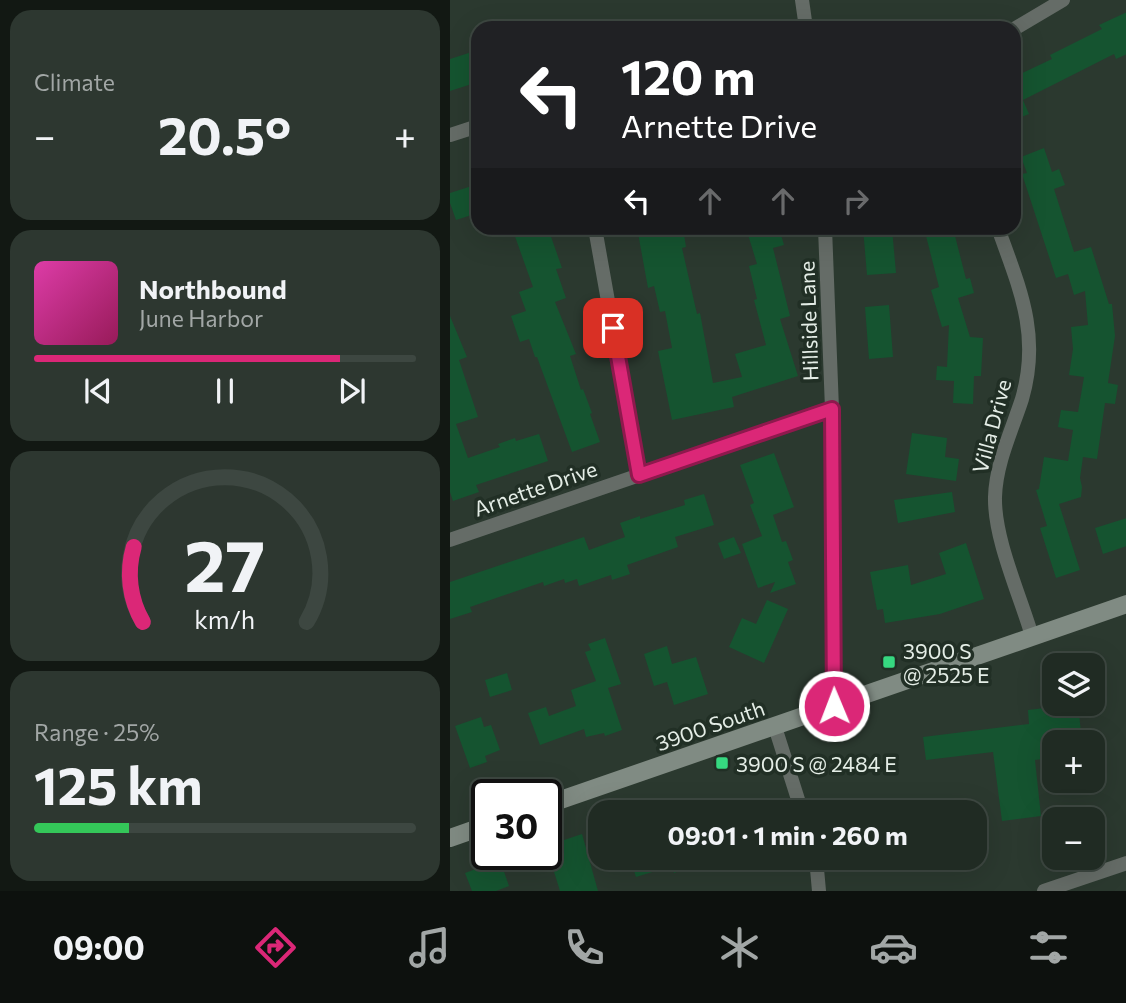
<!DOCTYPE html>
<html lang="en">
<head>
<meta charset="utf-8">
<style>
	body { margin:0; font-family:Commissioner,sans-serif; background:#2d3730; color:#f1f3f6; height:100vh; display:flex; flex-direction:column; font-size:26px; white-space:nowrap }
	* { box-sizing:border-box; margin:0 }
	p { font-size:23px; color:#a2a7a6 }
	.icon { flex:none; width:38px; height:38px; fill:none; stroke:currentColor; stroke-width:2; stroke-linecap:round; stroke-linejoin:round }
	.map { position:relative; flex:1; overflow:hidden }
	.panel { display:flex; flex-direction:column; gap:10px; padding:10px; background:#121813; width:450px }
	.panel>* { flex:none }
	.banner { position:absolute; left:21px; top:21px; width:550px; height:214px; border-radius:21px; box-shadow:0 7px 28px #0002,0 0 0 2px #3d4741; background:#202124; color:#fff; overflow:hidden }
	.controls { position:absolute; left:592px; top:653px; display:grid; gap:14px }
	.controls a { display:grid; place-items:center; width:63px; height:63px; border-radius:14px; background:#202b23; box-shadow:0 7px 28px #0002,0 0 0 2px #3d4741; font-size:35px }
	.speed { position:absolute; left:21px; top:779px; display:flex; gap:14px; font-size:35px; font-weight:700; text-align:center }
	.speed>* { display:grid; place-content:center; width:91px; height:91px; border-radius:50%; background:#202b23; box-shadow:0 7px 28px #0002,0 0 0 2px #3d4741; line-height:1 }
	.speed .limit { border:4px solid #111; border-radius:10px; background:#fff; color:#111 }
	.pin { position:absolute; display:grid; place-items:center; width:60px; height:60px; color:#fff; margin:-30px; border-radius:14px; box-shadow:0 4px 10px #0006 }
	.me { position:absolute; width:77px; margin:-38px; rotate:359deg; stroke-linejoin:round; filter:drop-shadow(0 0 5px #0008) }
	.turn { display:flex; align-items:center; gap:24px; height:147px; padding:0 35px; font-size:32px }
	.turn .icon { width:91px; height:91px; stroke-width:2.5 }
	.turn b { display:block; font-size:49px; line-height:60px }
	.lanes { display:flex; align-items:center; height:66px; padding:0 35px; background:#0003; justify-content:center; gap:35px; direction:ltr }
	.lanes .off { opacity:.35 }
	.big { font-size:52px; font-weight:700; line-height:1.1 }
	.panel .tile { flex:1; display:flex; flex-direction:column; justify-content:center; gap:10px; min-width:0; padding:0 24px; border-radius:21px; background:#2d3730 }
	.panel .dial { align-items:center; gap:0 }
	.dial svg { height:182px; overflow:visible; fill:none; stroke:#3d4741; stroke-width:7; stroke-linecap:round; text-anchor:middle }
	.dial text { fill:#f1f3f6; stroke:none }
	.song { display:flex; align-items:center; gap:21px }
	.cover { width:84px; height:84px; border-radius:10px; background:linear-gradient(135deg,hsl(320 70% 55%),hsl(330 70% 35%)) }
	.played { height:7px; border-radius:4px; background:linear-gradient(90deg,#db2777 80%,#3d4741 80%) }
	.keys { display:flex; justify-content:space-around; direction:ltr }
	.heat { display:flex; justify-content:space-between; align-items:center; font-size:38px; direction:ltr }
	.charge { height:10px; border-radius:5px; background:linear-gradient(90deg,#34c759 25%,#3d4741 0) }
	.trip { position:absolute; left:138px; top:800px; width:399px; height:70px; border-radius:21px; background:#202b23; box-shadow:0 7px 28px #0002,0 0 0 2px #3d4741; font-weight:700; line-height:70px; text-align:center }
	.tab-bar { display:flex; height:112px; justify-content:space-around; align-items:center; background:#0d110e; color:#a2a7a6 }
	.tab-bar .icon { width:49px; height:49px }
	.tab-bar .current { color:#db2777 }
	.tab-bar b { font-size:32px; color:#f1f3f6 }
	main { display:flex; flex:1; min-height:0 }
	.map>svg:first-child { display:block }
	.building { fill:#155430 }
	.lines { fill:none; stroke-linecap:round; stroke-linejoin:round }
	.minor { stroke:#656c67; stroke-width:14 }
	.secondary { stroke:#808b83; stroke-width:18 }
	.route-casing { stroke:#8e194d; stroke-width:18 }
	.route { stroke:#db2777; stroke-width:12 }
	.poi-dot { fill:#36d880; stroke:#212f25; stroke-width:2.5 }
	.labels { text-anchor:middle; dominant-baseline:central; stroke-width:7; stroke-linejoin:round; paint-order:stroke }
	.street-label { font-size:21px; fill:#e4ede6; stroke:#212f25 }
	.poi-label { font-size:21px; fill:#e4ede6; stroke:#212f25; text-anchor:start }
</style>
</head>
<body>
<main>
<section class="panel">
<div class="tile"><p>Climate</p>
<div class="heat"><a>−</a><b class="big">20.5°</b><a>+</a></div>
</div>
<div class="tile">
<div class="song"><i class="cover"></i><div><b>Northbound</b><p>June Harbor</p></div></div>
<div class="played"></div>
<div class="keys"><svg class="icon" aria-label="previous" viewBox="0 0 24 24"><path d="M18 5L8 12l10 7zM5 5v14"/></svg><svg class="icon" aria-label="pause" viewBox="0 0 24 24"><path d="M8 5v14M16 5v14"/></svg><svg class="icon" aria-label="next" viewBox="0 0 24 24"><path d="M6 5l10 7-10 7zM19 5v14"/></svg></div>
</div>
<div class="tile dial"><svg viewBox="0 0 100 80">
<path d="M14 69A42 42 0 1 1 86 69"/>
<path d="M14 69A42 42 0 0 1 10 36" stroke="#db2777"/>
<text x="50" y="56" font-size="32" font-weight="700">27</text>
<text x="50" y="72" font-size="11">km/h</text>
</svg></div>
<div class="tile"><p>Range · 25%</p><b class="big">125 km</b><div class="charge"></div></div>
</section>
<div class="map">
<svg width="677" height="891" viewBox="0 0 677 891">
	<rect width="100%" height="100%" fill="#2b392f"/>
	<!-- building -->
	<path class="building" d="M677 12V54L666 59 664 54 573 100 579 114 564 120V77L602 59 600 55 652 29 649 25Z
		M28 50V82L0 91V59Z
		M594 148 602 172 609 169 615 185 604 189 624 252 641 247 659 304H662L665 336 658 383 668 385 665 404 655 403 647 459 633 457 630 478 632 487 631 497 609 504 630 570 606 578 590 528 597 526 586 490 589 489 594 457 618 461 623 430 608 427 611 410 628 412 634 377 619 375 623 349 621 327 638 325 635 291 624 295 618 274 606 278 572 174 577 173 571 157Z
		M28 184V213L6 220 0 203V193Z
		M62 228H98L112 268 106 269 116 298 105 302 126 354 120 356 131 390 133 389 142 413 140 414 150 442 122 452 87 357H85L79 339 70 342 61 316 76 311 69 292 83 287Z
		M202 228H233L236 247 232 248 247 314 250 313 263 383 292 377 285 354 316 345 304 300 307 299 299 266 307 264 296 228H329L334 245 323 248 340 316 330 319 348 376 282 397 284 407 222 420 208 351 222 348 215 311 210 312 204 286 198 288 188 233 202 231Z
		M413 228H442L446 273 417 275Z
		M474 228H503L516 279 520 278 524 293 508 298 520 337 533 338 531 376H524L523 404 503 403 504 381 486 380 487 366 497 367 499 325 492 327 481 290 489 287Z
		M439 305 443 357 419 359 415 307Z
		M0 316 17 357 9 360 28 417 6 424 18 458 50 447 48 444 65 438 66 441 89 434 98 461 26 485 29 492 3 501 0 492Z
		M462 433 497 438 495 457 509 459 506 481 456 474Z
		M324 453 344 507 323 515 332 542 336 541 343 560 338 562 346 584 320 593 325 582 308 588 292 544 312 536 300 505 304 503 290 465Z
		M502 492 505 512 448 523 444 500Z
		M254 494 264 525 225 537 228 547 177 565 180 574 162 580 161 575 129 586 127 579 115 583 114 579 94 586 93 582 20 607 22 612 0 619V582L134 537 139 550 175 537 170 523 190 516V519L235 505 234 500Z
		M677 518V546L653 554 645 528Z
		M284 537 291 553 274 559 268 543Z
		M516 543 534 599 490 614 435 623 433 609 427 610 420 572 458 565 461 585 496 574 489 553Z
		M317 600 338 609 314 663 279 647 292 618 306 624Z
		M155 638 171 684 158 688 172 730 155 736 154 733 136 737 134 729 90 745 78 713 96 707 99 716 126 706 121 690 146 681 135 652 141 650 138 644Z
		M217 646 222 664 246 657 258 694 224 705 217 682 204 686 194 654Z
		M57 673 62 690 40 697 35 680Z
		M628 704 632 742H604V748H600L601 758 585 760 591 816 552 821 543 752 476 760 473 737 579 724 578 710Z
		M31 717 34 727 41 725 50 750 35 756 37 762 20 768 5 726Z
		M132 834 148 891H110L96 846Z
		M180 858H261V859L224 873 222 866 186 877Z
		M50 860 59 886 46 891H22L15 873Z"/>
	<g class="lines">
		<!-- minor -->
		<path class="minor" d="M352 0 356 28
			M564 29 613 0
			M0 135 28 126
			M145 228 189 475
			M375 228 382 409 384 706
			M548 228C569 287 591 334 572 399 562 430 546 463 545 497 544 539 570 595 582 636
			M0 540 382 409
			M325 727 352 812
			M366 858 369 891
			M594 891 677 863"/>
		<!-- secondary -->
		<path class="secondary" d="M96 805 677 604
			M0 838 37 825"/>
	</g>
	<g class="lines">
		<defs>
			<path id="route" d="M163 328 189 475 382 409 384 706"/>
		</defs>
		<!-- route casing -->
		<use href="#route" class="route-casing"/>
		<!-- route -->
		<use href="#route" class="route"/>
	</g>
	<!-- markers -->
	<g class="poi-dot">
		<rect x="432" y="655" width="14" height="14" rx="3.5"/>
		<rect x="265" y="756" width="14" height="14" rx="3.5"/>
	</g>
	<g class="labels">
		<!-- street labels -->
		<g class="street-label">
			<text transform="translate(358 321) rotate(-92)">Hillside Lane</text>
			<text transform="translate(541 426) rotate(-75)">Villa Drive</text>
			<text transform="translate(85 488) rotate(-19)">Arnette Drive</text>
			<text transform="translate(260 725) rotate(-19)">3900 South</text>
		</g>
		<!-- poi labels -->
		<g class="poi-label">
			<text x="453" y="650">3900 S<tspan x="453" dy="24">@ 2525 E</tspan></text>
			<text x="286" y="763">3900 S @ 2484 E</text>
		</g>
	</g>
</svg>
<div class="controls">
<a><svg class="icon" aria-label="layers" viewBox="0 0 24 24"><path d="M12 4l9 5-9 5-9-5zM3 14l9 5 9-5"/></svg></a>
<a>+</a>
<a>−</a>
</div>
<div class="speed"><div class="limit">30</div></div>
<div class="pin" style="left:163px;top:328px;background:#d93025"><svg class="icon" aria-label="arrive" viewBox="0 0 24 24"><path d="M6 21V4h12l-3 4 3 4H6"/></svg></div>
<svg class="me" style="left:384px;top:706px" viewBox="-20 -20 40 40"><circle r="17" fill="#db2777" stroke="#fff" stroke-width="3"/><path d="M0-11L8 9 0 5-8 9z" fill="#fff"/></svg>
<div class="trip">09:01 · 1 min · 260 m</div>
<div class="banner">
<div class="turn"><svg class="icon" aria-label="left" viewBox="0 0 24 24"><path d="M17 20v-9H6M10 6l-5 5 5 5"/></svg><div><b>120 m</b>Arnette Drive</div></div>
<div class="lanes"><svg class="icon" aria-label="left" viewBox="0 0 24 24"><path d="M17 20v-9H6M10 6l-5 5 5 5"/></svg><svg class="icon off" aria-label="ahead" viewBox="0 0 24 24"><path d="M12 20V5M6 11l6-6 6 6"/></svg><svg class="icon off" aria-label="ahead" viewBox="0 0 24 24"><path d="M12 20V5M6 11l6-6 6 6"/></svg><svg class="icon off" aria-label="right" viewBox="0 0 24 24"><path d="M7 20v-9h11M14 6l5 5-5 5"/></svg></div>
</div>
</div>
</main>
<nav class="tab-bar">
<b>09:00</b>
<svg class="icon current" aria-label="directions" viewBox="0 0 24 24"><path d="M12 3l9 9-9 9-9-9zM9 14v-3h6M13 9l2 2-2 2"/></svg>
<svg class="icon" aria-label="music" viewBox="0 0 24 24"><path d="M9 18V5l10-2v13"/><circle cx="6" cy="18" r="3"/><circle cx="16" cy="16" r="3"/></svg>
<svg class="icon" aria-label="phone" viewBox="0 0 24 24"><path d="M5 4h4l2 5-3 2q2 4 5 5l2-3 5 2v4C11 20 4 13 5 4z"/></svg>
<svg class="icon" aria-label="climate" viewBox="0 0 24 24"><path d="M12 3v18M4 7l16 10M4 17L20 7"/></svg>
<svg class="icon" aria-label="car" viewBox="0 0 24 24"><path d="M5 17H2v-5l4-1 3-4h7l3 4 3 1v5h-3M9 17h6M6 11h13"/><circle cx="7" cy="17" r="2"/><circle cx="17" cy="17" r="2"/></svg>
<svg class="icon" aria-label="filters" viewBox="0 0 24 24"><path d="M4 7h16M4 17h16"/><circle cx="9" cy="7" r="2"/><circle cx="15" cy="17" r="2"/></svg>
</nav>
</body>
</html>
